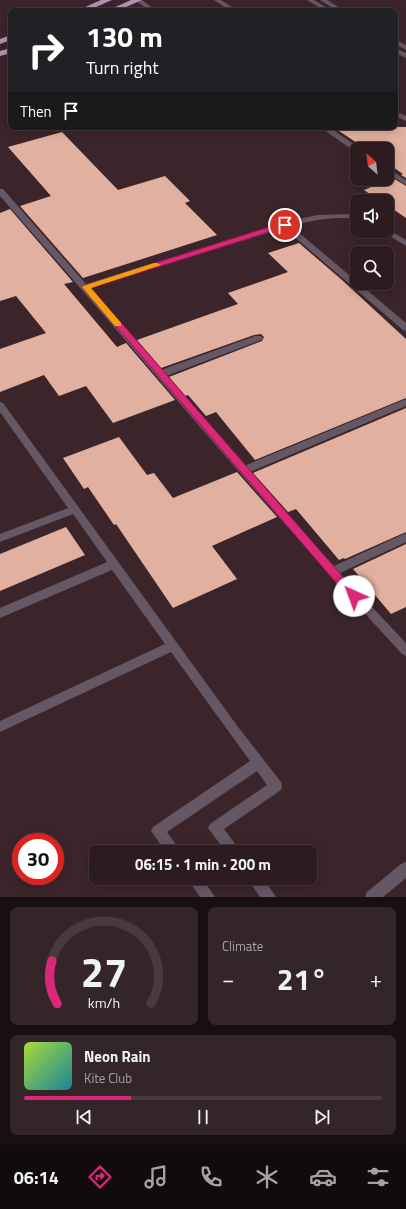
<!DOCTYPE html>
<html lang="en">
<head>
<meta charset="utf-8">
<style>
	body { margin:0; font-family:"Titillium Web",sans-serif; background:#342529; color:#f1f3f6; height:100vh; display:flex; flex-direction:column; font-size:15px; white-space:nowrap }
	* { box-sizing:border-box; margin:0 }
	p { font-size:13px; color:#a6a1a5 }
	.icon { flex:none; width:22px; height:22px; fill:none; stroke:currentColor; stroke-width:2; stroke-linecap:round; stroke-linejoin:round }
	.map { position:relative; height:897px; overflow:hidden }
	.side { display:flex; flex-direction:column; gap:10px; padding:10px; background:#180f12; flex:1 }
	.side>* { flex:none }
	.top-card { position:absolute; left:8px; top:8px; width:390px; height:122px; border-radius:8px; box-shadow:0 2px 10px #0003,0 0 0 1px #483a3e; background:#202124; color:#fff; overflow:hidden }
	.needle { width:26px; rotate:332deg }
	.tools { position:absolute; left:350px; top:142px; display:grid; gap:8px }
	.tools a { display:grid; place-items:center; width:44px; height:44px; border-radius:8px; background:#2c1c20; box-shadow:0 2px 10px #0003,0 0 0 1px #483a3e; font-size:20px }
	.speed { position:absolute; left:12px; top:833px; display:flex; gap:8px; font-size:20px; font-weight:700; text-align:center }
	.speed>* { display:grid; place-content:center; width:52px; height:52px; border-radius:50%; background:#2c1c20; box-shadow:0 2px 10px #0003,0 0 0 1px #483a3e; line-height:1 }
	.speed .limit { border:6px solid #d22; background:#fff; color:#111 }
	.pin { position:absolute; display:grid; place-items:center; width:34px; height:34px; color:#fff; margin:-17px; border:2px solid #fff; border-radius:50%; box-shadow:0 1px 4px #0007 }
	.me { position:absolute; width:44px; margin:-22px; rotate:317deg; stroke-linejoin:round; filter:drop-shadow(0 0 3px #0008) }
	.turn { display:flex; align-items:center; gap:14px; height:84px; padding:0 12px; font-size:18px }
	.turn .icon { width:52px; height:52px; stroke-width:2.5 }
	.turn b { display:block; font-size:28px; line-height:34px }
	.then { display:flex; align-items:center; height:38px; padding:0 12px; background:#0003; gap:8px; font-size:15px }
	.big { font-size:30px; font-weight:700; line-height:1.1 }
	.side .card { flex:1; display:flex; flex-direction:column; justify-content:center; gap:6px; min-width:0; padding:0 14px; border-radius:8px; background:#342529 }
	.side .dial { align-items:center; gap:0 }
	.dial svg { height:104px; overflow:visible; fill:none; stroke:#483a3e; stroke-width:7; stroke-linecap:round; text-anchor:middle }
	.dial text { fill:#f1f3f6; stroke:none }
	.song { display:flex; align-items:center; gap:12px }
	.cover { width:48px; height:48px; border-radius:6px; background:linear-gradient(135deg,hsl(80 70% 55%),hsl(190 70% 35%)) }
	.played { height:4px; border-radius:2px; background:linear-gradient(90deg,#db2777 30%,#483a3e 30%) }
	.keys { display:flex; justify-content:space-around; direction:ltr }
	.heat { display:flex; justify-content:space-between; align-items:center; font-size:22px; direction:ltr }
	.side .tiles { flex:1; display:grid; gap:10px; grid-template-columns:1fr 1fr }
	.card:last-child { grid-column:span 2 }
	.trip { position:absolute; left:89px; top:845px; width:228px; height:40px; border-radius:8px; background:#2c1c20; box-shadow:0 2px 10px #0003,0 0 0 1px #483a3e; font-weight:700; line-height:40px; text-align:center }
	.tabs { display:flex; height:64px; justify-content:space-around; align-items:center; background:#120b0d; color:#a6a1a5 }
	.tabs .icon { width:28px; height:28px }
	.tabs .on { color:#db2777 }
	.tabs b { font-size:18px; color:#f1f3f6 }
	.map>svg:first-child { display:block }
	.building { fill:#e2b0a0 }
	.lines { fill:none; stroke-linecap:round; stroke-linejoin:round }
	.minor { fill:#665764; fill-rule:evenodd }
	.highway { fill:#b591b1; fill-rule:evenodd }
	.route { fill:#db2777; stroke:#8e194d }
	.slow { fill:#f59e0b }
</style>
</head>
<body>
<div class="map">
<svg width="406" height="897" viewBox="0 0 406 897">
	<rect width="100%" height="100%" fill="#3b252a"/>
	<!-- building -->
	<path class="building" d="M333 127H406V178L401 175 403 174 387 163V149H366Z
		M62 132 118 190 165 176 190 201 185 203 217 235 83 278 20 206 51 196 8 147Z
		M393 178 406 186V218L387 205V201H380L364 190Z
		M10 209 73 282 64 284 117 347 126 343 175 400 113 423 86 386 59 396 44 375 0 392V349L46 333 16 296 0 301V213Z
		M299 243 342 280 406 339V398L255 460 216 412 206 416 188 395 185 396 169 377 262 341 264 337 261 334 254 335 161 368 137 340 238 304 228 293 288 272 268 253Z
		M406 408V532L345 559 344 558 339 560 296 509 288 512 253 473Z
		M119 437 147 475 154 473 173 498 237 472 277 517 212 546 237 579 173 608 116 524 114 525 88 487 84 489 63 458Z
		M66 527 85 555 0 591V554Z
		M406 544V607L391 614 353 569Z"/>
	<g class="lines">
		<!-- minor -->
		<path class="minor" d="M135 0H142L157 11H150Z
			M214 0H221L238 11H231Z
			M307 0H314L332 11H325Z
			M320 0H327L345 11H338Z
			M395 39 406 45V50L395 44Z
			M395 48 406 53V58L395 53Z
			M395 111 406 116V121L395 116Z
			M320 127H329L361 149H357V151H354Z
			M387 168 406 180V185L387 173Z
			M0 189H3L86 284 282 223 317 215 352 214 357 215V220C336 215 312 221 291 226L406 323V331L403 330 284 228 90 288 161 370 255 336H261L263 338 261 340 166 376 244 466 406 399V406L250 472 334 566 406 533V542L340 573 406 643V656L402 654C264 505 134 348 0 196Z
			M387 229 406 240V246L382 231H387Z
			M0 402 3 403 238 727 281 782 282 786 281 790 224 829 241 852H226L208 828 210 824 267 785 257 771 167 832 181 852H166L151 831 153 827 250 761 171 652 0 732V721L165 644 112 570 0 618V608L107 562 73 514 0 542V534L68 508 0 412Z
			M406 862V878L383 897H365L367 892 401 864Z
			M187 878H202L215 897H200Z
			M247 878H263L276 897H260Z"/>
		<!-- highway -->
		<path class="highway" d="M101 0H112L87 11H76Z
			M131 0H142L117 11H106Z
			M11 35V40L0 44V39Z
			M11 48V53L0 56V51Z"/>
	</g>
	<!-- route -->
	<path class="route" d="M285 222 289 225 288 226 91 288 357 593 359 596 357 599 354 600 350 599 82 287 83 286Z"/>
	<!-- slow -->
	<path class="slow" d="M154 263H157L161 265 91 288 121 323V326H115L82 287 83 286Z"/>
</svg>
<div class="tools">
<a><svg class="needle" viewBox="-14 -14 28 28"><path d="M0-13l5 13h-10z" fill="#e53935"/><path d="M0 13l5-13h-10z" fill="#a6a1a5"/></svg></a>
<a><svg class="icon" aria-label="sound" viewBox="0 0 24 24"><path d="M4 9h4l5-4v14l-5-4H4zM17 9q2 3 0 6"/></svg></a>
<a><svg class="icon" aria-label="search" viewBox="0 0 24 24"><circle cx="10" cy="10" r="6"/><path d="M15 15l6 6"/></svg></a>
</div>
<div class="speed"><div class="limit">30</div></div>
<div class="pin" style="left:285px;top:225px;background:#d93025"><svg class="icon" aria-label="arrive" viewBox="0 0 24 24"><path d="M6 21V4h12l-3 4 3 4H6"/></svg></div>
<svg class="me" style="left:354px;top:596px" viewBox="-20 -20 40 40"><circle r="19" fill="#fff"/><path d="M0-13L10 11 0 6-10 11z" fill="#db2777"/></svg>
<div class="trip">06:15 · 1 min · 200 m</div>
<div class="top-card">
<div class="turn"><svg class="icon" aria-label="right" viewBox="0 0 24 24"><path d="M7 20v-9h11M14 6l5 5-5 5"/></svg><div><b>130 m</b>Turn right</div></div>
<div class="then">Then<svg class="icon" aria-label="arrive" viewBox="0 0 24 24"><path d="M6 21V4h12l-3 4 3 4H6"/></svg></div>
</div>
</div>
<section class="side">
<div class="tiles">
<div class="card dial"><svg viewBox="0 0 100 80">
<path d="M14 69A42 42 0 1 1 86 69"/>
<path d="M14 69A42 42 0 0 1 10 36" stroke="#db2777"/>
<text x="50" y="56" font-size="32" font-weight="700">27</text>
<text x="50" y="72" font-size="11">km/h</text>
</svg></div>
<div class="card"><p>Climate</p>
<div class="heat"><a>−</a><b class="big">21°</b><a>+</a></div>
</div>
<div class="card">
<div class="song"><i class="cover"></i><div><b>Neon Rain</b><p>Kite Club</p></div></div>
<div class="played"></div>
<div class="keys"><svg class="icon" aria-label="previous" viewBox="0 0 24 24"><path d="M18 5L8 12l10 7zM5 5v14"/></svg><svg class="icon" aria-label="pause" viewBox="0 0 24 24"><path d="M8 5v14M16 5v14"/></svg><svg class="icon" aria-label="next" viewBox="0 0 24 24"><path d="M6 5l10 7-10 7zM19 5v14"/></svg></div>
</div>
</div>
</section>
<nav class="tabs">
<b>06:14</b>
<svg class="icon on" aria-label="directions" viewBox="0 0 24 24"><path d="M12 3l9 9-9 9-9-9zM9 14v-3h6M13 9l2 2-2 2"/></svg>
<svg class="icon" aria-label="music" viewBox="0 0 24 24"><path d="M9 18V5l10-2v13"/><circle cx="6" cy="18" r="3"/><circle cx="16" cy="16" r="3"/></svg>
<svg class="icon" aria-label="phone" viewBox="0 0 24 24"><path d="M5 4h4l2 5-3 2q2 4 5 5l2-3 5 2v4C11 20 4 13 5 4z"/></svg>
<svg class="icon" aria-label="climate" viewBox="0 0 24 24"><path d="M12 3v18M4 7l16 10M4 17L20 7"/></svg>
<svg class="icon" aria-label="car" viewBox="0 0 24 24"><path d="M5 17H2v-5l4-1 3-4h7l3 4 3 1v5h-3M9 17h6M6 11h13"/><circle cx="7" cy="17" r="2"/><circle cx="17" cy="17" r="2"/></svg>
<svg class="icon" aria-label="filters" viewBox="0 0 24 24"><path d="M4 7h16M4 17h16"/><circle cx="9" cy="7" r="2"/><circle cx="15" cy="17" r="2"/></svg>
</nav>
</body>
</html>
